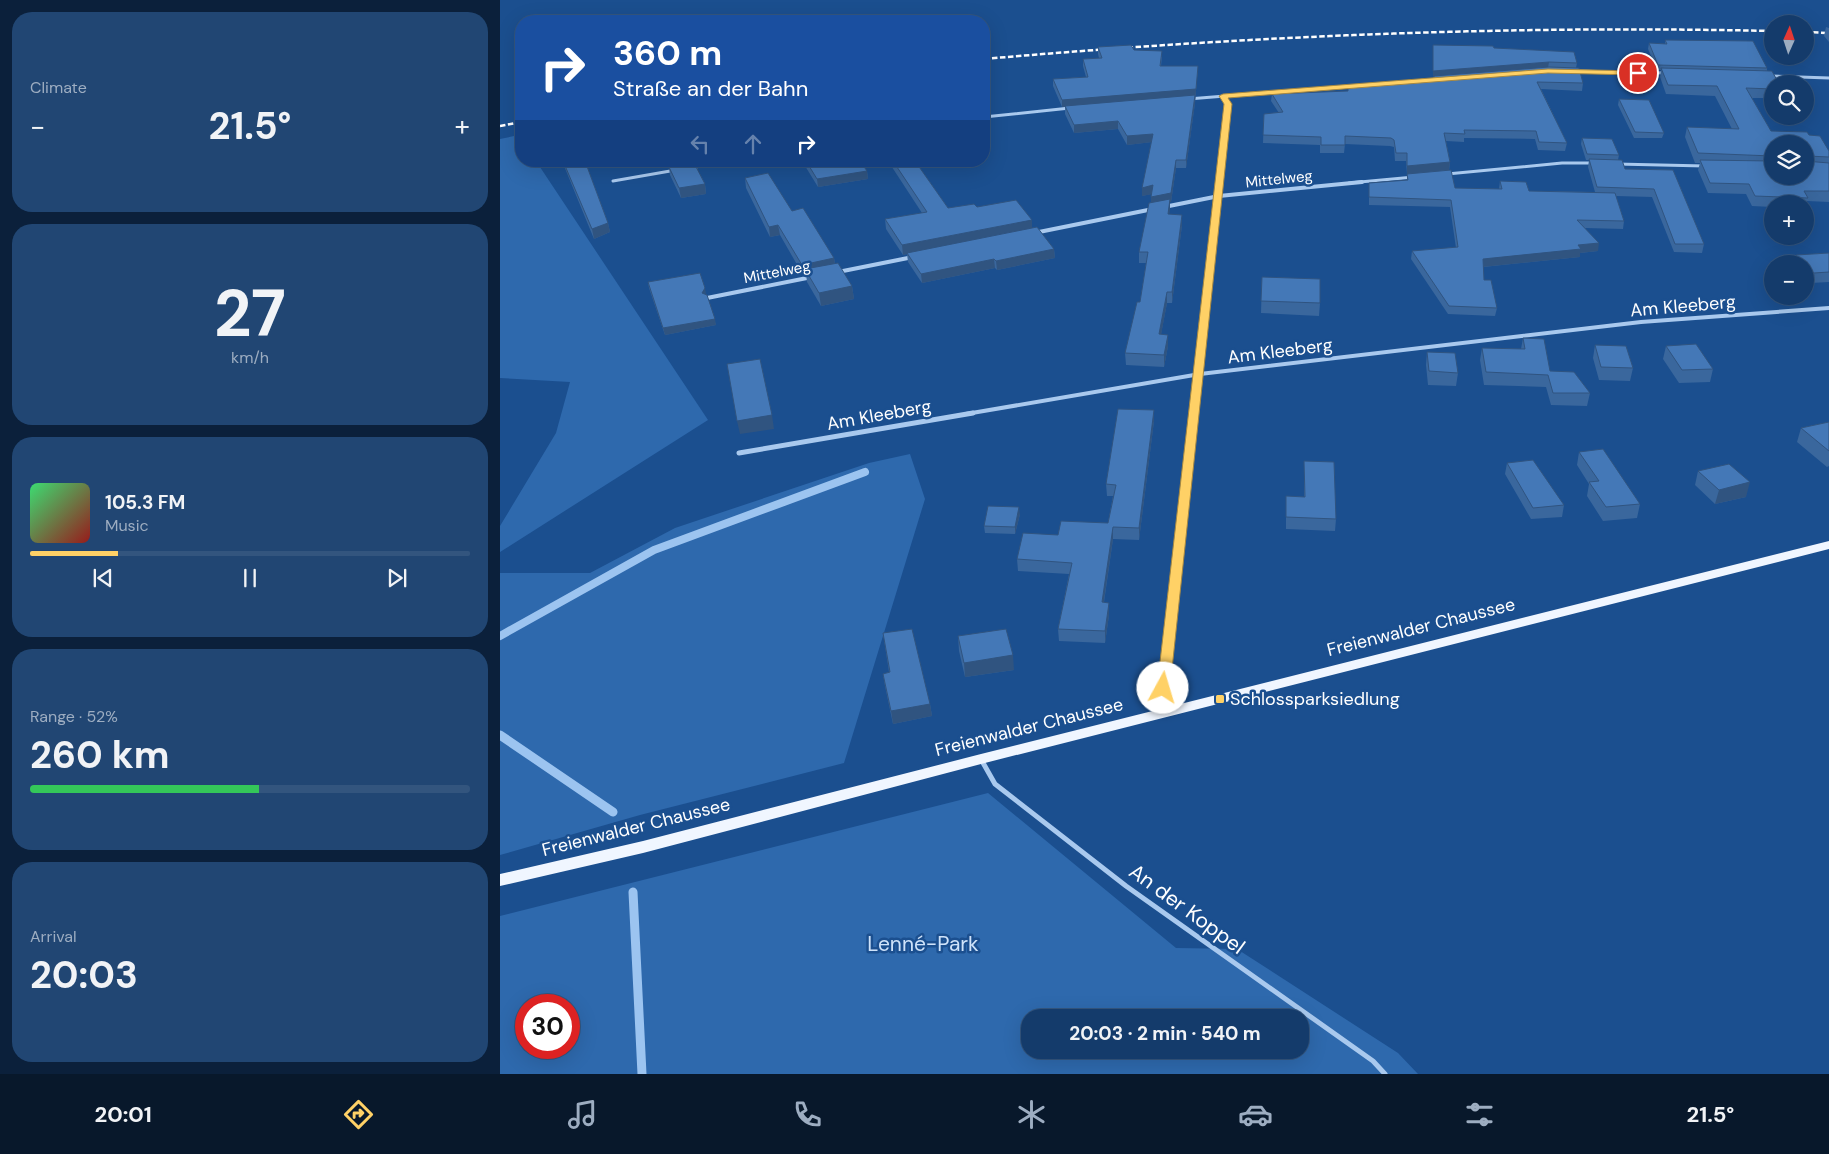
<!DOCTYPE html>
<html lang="en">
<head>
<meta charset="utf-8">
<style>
	body { margin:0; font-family:"DM Sans",sans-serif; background:#214673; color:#f1f3f6; height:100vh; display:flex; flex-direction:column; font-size:19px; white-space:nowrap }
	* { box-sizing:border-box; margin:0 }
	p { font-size:16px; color:#9dadc1 }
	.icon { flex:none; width:28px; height:28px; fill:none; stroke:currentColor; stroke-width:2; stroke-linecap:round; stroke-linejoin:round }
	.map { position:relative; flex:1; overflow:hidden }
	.sheet { display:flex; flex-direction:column; gap:12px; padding:12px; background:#0b203b; width:500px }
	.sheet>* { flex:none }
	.top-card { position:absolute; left:15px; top:15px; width:475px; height:152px; border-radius:20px; box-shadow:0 5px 20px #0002,0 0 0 1px #33557e; background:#1a4fa0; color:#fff; overflow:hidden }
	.needle { width:32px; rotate:3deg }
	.buttons { position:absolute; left:1264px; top:15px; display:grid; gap:10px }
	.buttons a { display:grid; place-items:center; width:50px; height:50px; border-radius:50%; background:#143b6b; box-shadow:0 5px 20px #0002,0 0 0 1px #33557e; font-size:25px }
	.speed { position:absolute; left:15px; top:994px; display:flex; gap:10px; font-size:25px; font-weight:700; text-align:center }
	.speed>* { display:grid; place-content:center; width:65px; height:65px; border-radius:50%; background:#143b6b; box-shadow:0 5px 20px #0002,0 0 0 1px #33557e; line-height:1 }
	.speed .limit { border:8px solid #d22; background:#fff; color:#111 }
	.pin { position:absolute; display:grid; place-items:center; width:42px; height:42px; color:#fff; margin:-21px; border:2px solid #fff; border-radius:50%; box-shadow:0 1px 5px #0007 }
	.me { position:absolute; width:55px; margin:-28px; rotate:6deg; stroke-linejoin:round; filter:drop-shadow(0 0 4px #0008) }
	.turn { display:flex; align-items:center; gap:18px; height:105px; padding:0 15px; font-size:22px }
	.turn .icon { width:65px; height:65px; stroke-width:2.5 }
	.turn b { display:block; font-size:35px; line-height:42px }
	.lanes { display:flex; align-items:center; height:48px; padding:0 15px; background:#0003; justify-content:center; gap:25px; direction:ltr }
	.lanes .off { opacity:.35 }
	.big { font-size:38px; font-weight:700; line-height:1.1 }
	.sheet .tile { flex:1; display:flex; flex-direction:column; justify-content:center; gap:8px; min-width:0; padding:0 18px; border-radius:20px; background:#214673 }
	.sheet .dial { align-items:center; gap:0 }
	.dial b { font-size:65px; line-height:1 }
	.song { display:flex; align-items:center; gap:15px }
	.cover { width:60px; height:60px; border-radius:8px; background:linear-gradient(135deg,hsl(140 70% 55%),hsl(0 70% 35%)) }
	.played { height:5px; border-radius:2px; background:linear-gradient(90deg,#ffd166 20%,#33557e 20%) }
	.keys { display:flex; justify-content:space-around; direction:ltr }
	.heat { display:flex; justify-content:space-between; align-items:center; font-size:28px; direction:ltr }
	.charge { height:8px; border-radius:4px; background:linear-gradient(90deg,#34c759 52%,#33557e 0) }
	.trip { position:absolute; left:521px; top:1009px; width:288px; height:50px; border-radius:20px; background:#143b6b; box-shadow:0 5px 20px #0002,0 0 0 1px #33557e; font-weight:700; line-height:50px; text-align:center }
	.tabs { display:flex; height:80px; justify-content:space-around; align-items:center; background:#08182b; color:#9dadc1 }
	.tabs .icon { width:35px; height:35px }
	.tabs .active { color:#ffd166 }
	.tabs b { font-size:22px; color:#f1f3f6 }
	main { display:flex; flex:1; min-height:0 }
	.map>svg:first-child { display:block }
	.green { fill:#2e69ad; fill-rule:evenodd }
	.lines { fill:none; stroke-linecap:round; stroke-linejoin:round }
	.stream-far1 { stroke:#9cc4f0; stroke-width:8 }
	.stream { stroke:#9cc4f0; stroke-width:9 }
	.lane { stroke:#a9c9ee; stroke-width:5 }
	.street-far3 { stroke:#a9c9ee; stroke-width:3 }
	.street-far2 { stroke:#a9c9ee; stroke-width:4 }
	.street-far1 { stroke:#a9c9ee; stroke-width:5 }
	.street { stroke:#a9c9ee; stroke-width:6 }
	.primary { fill:#f0f6ff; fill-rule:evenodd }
	.rail { stroke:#fff; stroke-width:2.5; stroke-dasharray:5.5 2.5; stroke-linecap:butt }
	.wall { fill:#3a679d; fill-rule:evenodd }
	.shaded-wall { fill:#305480 }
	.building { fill:#4478b7; stroke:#305480 }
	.route { fill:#ffd166; stroke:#a68842 }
	.poi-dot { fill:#ffd166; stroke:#1b4f8f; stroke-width:2 }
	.labels { text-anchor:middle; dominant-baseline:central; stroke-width:5; stroke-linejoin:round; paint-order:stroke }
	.far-street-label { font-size:15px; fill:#fff; stroke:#1b4f8f }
	.street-label { font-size:18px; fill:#fff; stroke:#1b4f8f }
	.poi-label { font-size:18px; fill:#fff; stroke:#1b4f8f; text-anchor:start }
	.near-street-label { font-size:21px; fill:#fff; stroke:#1b4f8f }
	.near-park-label { font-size:21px; fill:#cfe3fa; stroke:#1b4f8f }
</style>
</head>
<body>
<main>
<section class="sheet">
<div class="tile"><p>Climate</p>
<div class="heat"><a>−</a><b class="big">21.5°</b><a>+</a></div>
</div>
<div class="tile dial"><b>27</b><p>km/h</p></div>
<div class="tile">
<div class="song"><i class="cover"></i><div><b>105.3 FM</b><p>Music</p></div></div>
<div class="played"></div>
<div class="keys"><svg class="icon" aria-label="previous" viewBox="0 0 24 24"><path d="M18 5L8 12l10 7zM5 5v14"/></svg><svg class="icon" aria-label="pause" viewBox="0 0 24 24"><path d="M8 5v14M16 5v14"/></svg><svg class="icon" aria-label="next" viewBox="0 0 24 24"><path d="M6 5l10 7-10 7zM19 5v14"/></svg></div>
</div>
<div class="tile"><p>Range · 52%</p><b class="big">260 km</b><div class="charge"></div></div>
<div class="tile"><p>Arrival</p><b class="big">20:03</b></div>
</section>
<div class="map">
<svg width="1329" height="1074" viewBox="0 0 1329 1074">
	<rect width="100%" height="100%" fill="#1b4f8f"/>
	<!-- green -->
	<path class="green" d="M19 135 21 139V161H36L208 420 0 552V526L56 433 70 382 0 378V139Z
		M410 454 425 499 344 763 140 815 0 855V573H90L175 528 369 463Z
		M488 793 676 948 737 949 898 1053 918 1074H0V916ZM26 1005H69V1048H26ZM530 1018H800V1050H530Z"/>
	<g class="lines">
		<!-- stream-far1 -->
		<path class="stream-far1" d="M0 636 154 550 365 472"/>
		<!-- stream -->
		<path class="stream" d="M0 735 113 812
			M133 892 142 1074"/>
		<!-- lane -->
		<path class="lane" d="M482 761 495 784 626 886 873 1061 885 1074"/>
		<!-- street-far3 -->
		<path class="street-far3" d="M1075 71 1166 73
			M1270 76 1329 78
			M688 99 939 79
			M484 117 570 108
			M1116 164 1205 166
			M190 168 229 161
			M947 174 1062 163H1095
			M113 181 176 170
			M719 183 728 104 723 97
			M849 183 914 177"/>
		<!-- street-far2 -->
		<path class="street-far2" d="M664 207 719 196 862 182
			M534 233 653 209
			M338 272 413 257
			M207 298 312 277
			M466 414 700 374 1141 322 1329 308
			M693 414 719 182"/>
		<!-- street-far1 -->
		<path class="street-far1" d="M239 453 473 413
			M672 706 663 685 693 413"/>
		<!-- street -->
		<path class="street" d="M672 705 674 710"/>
		<!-- primary -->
		<path class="primary" d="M1329 541V549L481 764 143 853 0 886V874L143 841 481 754Z"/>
		<!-- rail -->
		<path class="rail" d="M1305 32 1329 33
			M484 59C747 36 1008 25 1272 31
			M0 126 21 122"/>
	</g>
	<!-- wall -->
	<path class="wall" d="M1326 27 1329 28V42L1324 36Z
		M1165 40 1267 68V71L1272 84V98H1252L1271 131 1309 135 1329 151V202L1307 201 1305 208V204H1272V207L1252 206 1246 194 1208 193 1198 170 1200 163H1195L1185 137 1187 127 1232 129 1215 96 1166 94 1160 77 1161 70H1157L1148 49 1149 43 1165 44ZM1272 144 1305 176H1272Z
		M933 45 994 48 1077 63 1076 68 1083 83 1082 91 1041 89 1067 143 1065 151 1038 150 1035 139 964 138V142L946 141 950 162 949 170 955 188 999 189 1000 181 1029 191 1095 192 1088 167 1089 160H1086L1081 144 1082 138 1119 155 1118 160 1125 169 1173 170 1204 244 1202 253 1174 252 1152 197 1116 196 1124 221 1123 229 1085 228 1098 251 1080 253V257L983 267 984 280 997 308 995 316 948 314 911 259 912 251 956 248 950 207 869 205V183L907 180V174L906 161H895L894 147 890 146 845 144 844 153H820V145L763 143 764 114 779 113 771 101 772 94 848 91 933 82Z
		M598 47 634 50 662 57 661 66H698L695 103 686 168H676L671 202H670L669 214 682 225 672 303H667L661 334 668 346 664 367 626 365 625 353 640 302 646 263H639V252L651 203V194L642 196 652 142 627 145 618 129 574 133 565 114V107H562L553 86V79L586 77 583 66V59L599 58 598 54Z
		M1119 99 1164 133 1162 138H1134L1118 105Z
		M62 161H85L108 223 110 232 94 239Z
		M164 161H193L205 184 206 194 181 198 170 175 169 168H167Z
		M302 161H360L367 171 368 179 318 187Z
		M388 161H415L448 208 477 207 532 228 554 249 555 258 497 270 495 268 422 283 408 262 407 254 403 255 386 229 385 219 422 213Z
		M245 178 292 211 334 258 335 263 352 286 354 299 321 306 307 282 306 274 303 275 280 235 270 237 246 188Z
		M1329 253V282L1311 283 1305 277V264H1294L1296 255Z
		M762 277 820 303 819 316 761 313Z
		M148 282 206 295 216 325 165 335 149 288Z
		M1023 338 1050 371 1090 393 1087 406 1051 405 1046 387 984 385 980 360 982 348 1021 349Z
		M1095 345 1133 368 1130 381 1099 380 1093 358Z
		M1166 346 1213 369 1210 382 1179 383 1163 359Z
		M927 352 958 373 956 386 928 385 926 365Z
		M654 421 639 540 613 539 604 602 609 615 605 643 559 641 558 629 569 574 518 571 517 559 558 535 608 523 613 496H607L606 484Z
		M1329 422V466L1327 467 1297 442 1301 428Z
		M1079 452 1140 504 1137 518 1103 521 1087 496 1089 484 1077 465Z
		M804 461 836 519 835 531 786 529V496L804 497Z
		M1007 463 1064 505 1062 517 1031 519 1005 474Z
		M1198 471 1246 497 1215 504 1195 485Z
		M520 514 515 534 485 533 484 526Z
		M383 633 430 704 432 716 393 724 385 686 383 674 389 672Z
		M458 636 514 670 465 677 459 651Z"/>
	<!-- shaded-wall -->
	<path class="shaded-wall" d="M1049 62 1048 68 933 77V71Z
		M698 66 695 103 686 168V160L695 96 562 107V100Z
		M618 121V129L574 133V125Z
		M653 134V142L627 145V136Z
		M676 160V168L671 202H670V210L668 225 651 206V197Z
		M172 161H191L168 165 169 168H167L166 162Z
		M950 162 949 170 907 174V166Z
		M367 171 368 179 318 187 317 179Z
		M205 184 206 194 181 198 179 188Z
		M653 185V194L642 196V188Z
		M682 215V225L672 303V292Z
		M532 220V229L403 255 402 245Z
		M108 223 110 232 94 239 92 229Z
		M278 225 280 235 270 237 269 227Z
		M1099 243 1098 251 1080 253V257L982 267 983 259 1078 245Z
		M554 249 555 258 497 270 496 261Z
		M334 258 336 269H305L306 274 303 275 302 265Z
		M494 259 495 268 422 283 421 274Z
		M352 286 354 299 321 306 319 293Z
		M205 288 206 294 202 293Z
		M667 292V303L659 346V334Z
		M215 319 216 325 165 335 163 328Z
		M668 335V346L664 367V355Z
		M654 410V421L639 540V528Z
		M272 415 274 429 240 434 237 421Z
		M1250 482 1246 497 1215 504 1219 490Z
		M519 507 520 514 515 534V527Z
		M613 527V539L602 614V602Z
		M609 603V615L605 643V631Z
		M513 655 514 670 465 677 464 663Z
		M430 704 432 716 393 724 391 711Z"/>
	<!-- building -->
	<path class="building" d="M1165 40 1253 41 1267 68 1158 65 1149 43 1167 44Z
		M631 45 634 50 662 51 660 66H698L696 89 562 100 553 79 588 77 583 59 602 58 598 47Z
		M933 45 993 46 994 48 1074 52 1077 63 1049 62 933 71Z
		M1049 67 1079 68 1083 83 1037 82 1067 143 1039 142 1036 131 964 130 965 134 944 133 950 162 907 166V153H896L894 140 891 138 845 136V145H821V137L763 135 764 114 783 112 772 94 848 91V88L934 81V76Z
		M1161 68 1272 71 1279 84H1272V89L1246 88 1271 131 1307 132 1309 135 1320 136 1329 151V157L1307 156 1305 160V144H1272V156L1198 153 1187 127 1239 129 1217 86 1168 85Z
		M695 95 686 160H676L671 193 651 197 653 185 642 188 653 134 627 136 618 121 574 125 565 106Z
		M1119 99 1149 100 1164 133 1135 132Z
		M1082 138 1112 139 1119 155 1087 154Z
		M1089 159 1122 160 1125 169 1173 170 1204 244H1175L1154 189 1097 187Z
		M1200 160 1272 161V176H1305V161L1329 163V191H1304L1308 198 1255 196 1249 184 1210 183Z
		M63 161H85L108 223 92 229Z
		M191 161H193L205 184 179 188 168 165Z
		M306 161H360L367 171 317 179Z
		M393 161H415L448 208 474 204 477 207 516 200 532 220 402 245 385 219 427 212Z
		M951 170 955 188 1002 189 1000 181 1026 182 1029 191 1115 193 1124 221 1077 220 1099 243 1078 245 1081 249 983 259 984 280H991L997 308 949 306 912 251 958 247 951 200 869 197V183L908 180 907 174Z
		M268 173 292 211 303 208 334 258 302 265 278 225 269 227 245 178Z
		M670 199 668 214 682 215 672 292H667L659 334 668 335 664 355 625 353 637 302H640L648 252H639L649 203Z
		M537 227 554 249 496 261 494 259 421 274 407 253Z
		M1329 253V272L1314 273 1296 255Z
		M338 263 352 286 319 293 305 269Z
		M200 273 205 288 202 293 207 295 215 319 163 328 148 282Z
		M762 277 820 279V303L761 301Z
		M1023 338 1044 339 1050 371 1074 372 1090 393H1053L1048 375 986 372 982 348 1025 349Z
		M1196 344 1213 369 1182 370 1166 346Z
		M1095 345 1126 346 1133 368 1101 367Z
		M927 352 955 353 958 373 929 371Z
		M260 359 272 415 237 421 227 364Z
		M618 409 654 410 639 528 613 527 602 602 609 603 605 631 558 629 572 563 517 559 523 533 558 535 561 521 608 523 616 485 606 484Z
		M1329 422V451L1301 428Z
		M1103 449 1140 504 1106 507 1089 482 1099 481 1079 452Z
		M1033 460 1064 505 1033 508 1007 463Z
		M804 461 834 462 836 519 786 517V496L805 497Z
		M1229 464 1250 482 1219 490 1198 471Z
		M488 506 519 507 515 527 484 526Z
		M412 629 430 704 391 711 383 674 390 672 383 633Z
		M506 629 513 655 464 663 458 636Z"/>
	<!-- route -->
	<path class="route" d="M1048 69 1138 71 1141 73 1138 75 1048 73 728 98 732 104 728 141 670 688 668 691H659L657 688 724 104 719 96 723 94Z"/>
	<!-- markers -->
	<rect class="poi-dot" x="715" y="694" width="10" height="10" rx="2.5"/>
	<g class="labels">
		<!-- far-street labels -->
		<g class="far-street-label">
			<text transform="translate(779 179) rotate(-6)">Mittelweg</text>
			<text transform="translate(277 272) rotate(-11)">Mittelweg</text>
		</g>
		<!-- street labels -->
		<g class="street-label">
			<text transform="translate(1183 306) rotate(-5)">Am Kleeberg</text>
			<text transform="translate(780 351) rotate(-7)">Am Kleeberg</text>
			<text transform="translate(379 415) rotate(-10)">Am Kleeberg</text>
			<text transform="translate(921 627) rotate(-14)">Freienwalder Chaussee</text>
			<text transform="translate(529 727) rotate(-14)">Freienwalder Chaussee</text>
			<text transform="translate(136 827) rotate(-14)">Freienwalder Chaussee</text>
		</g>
		<!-- poi labels -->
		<g class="poi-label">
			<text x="730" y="699">Schlossparksiedlung</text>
		</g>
		<!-- near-street labels -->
		<g class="near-street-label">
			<text transform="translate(687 909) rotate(36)">An der Koppel</text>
		</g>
		<!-- near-park labels -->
		<g class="near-park-label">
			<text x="423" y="944">Lenné-Park</text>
		</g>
	</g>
</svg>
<div class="buttons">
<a><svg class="needle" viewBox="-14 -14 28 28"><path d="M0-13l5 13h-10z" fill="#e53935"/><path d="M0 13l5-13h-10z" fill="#9dadc1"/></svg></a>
<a><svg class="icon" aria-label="search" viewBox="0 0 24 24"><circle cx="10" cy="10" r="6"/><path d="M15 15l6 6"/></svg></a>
<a><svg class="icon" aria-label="layers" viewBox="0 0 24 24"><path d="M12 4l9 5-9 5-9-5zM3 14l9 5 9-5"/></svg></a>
<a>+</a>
<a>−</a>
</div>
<div class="speed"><div class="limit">30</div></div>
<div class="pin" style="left:1138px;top:73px;background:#d93025"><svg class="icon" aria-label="arrive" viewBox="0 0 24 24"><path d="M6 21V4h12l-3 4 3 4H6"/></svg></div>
<svg class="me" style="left:663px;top:688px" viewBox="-20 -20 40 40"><circle r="19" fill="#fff"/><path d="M0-13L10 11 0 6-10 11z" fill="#ffd166"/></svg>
<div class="trip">20:03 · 2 min · 540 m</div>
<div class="top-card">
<div class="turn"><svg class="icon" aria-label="right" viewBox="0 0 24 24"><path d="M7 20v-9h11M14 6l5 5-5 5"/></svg><div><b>360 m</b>Straße an der Bahn</div></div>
<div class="lanes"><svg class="icon off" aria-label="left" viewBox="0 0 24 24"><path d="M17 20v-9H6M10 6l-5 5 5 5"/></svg><svg class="icon off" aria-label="ahead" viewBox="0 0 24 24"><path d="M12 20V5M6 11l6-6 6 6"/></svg><svg class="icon" aria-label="right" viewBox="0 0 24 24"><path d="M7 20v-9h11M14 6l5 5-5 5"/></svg></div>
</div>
</div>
</main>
<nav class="tabs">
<b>20:01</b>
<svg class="icon active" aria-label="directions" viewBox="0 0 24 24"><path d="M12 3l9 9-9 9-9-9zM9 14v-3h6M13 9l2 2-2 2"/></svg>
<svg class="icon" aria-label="music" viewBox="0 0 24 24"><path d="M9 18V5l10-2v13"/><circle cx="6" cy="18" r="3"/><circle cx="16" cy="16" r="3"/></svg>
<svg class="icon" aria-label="phone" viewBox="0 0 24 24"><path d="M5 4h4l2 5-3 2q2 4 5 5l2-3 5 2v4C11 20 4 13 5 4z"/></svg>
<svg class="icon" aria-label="climate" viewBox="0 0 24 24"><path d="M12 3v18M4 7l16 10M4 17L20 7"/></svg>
<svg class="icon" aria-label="car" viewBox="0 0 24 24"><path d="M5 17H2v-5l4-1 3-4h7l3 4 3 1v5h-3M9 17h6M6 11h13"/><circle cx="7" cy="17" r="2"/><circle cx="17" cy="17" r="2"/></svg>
<svg class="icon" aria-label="filters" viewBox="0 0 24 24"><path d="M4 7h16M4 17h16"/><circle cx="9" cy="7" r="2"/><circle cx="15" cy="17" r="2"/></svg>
<b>21.5°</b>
</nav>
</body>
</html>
